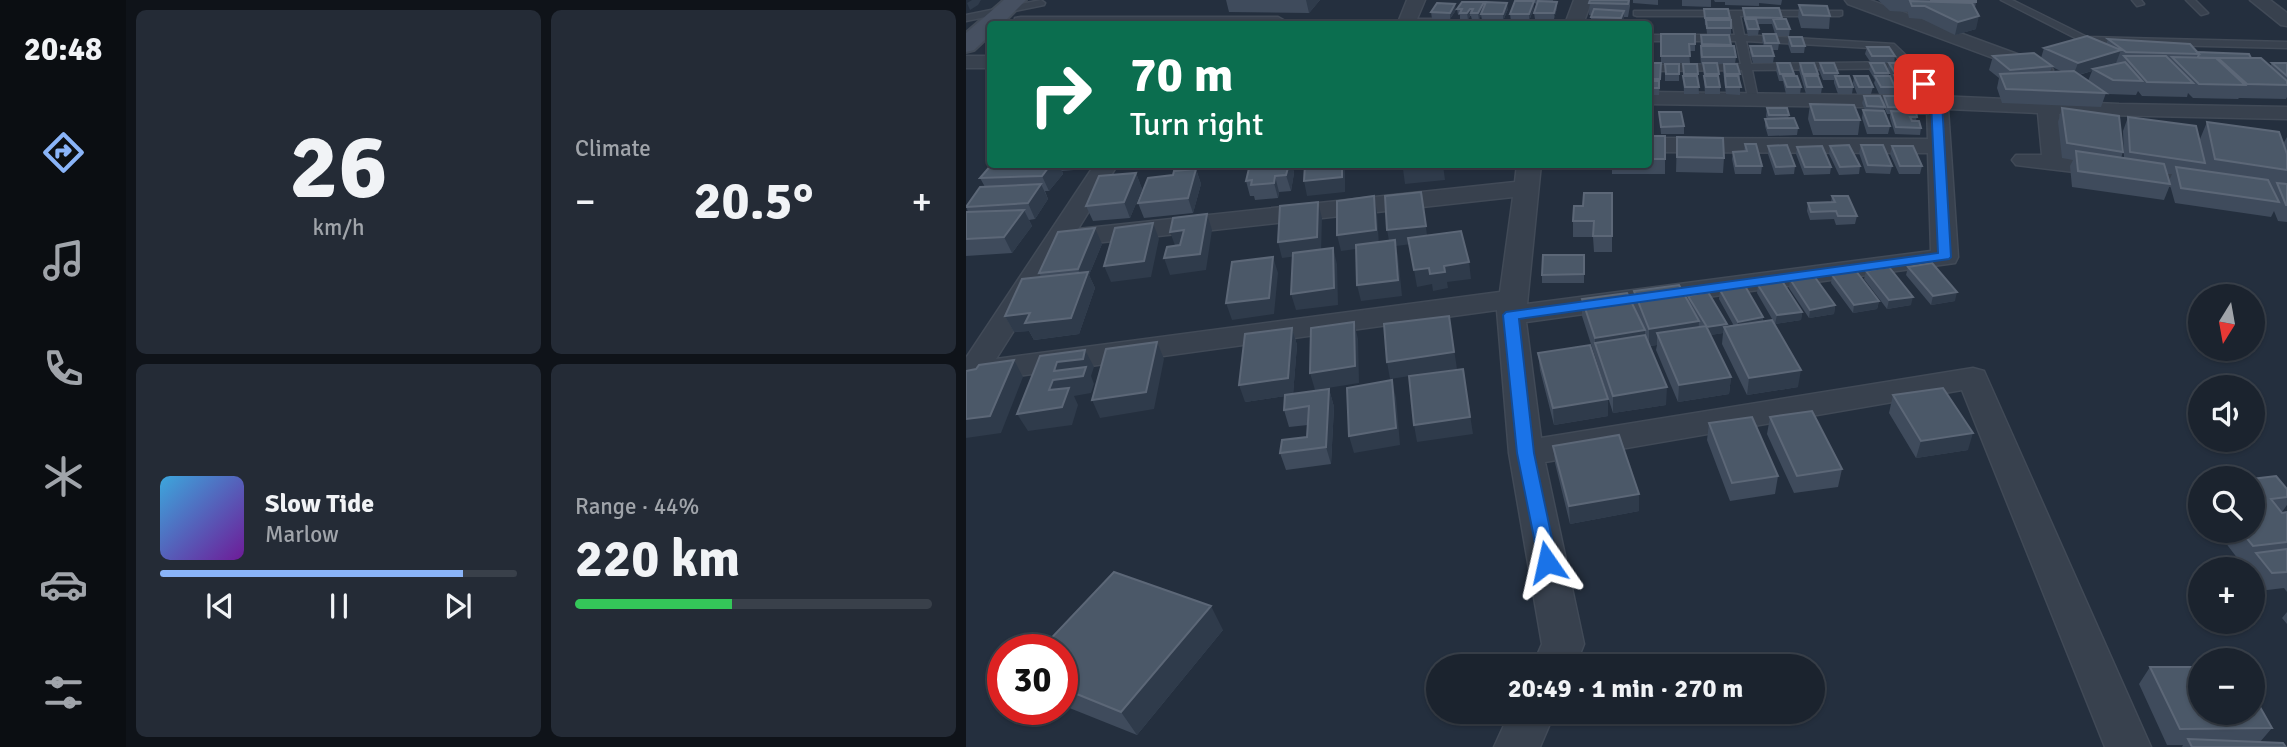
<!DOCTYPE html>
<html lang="en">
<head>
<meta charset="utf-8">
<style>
	body { margin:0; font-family:Signika,sans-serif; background:#242b36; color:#f1f3f6; height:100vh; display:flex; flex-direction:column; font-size:26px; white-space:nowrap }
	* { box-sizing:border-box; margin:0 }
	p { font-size:23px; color:#a0a4aa }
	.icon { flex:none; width:38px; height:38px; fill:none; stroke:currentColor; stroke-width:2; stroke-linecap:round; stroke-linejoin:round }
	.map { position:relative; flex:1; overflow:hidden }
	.side { display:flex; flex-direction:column; gap:10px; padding:10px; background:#0f1319; width:840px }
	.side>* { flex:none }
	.top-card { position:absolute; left:21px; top:21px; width:665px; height:147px; border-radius:7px; box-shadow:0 2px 5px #0004,0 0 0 2px #39404a; background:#0b6e4f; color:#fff; overflow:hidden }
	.needle { width:46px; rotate:191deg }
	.controls { position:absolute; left:1222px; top:284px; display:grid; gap:14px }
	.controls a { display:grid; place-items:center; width:77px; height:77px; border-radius:50%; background:#1b232e; box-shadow:0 2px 5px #0004,0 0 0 2px #39404a; font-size:35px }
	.speed { position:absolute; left:21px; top:634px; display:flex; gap:14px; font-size:35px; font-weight:700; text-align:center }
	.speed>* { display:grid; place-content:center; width:91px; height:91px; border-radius:50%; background:#1b232e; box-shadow:0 2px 5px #0004,0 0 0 2px #39404a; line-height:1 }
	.speed .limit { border:10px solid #d22; background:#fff; color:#111 }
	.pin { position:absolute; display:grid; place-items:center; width:60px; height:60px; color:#fff; margin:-30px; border-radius:14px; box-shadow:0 4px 10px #0006 }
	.me { position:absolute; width:77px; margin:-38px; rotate:349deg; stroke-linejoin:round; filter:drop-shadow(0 0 5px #0008) }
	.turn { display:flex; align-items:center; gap:24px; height:147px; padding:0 28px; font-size:32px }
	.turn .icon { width:91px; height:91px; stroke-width:2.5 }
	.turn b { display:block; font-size:49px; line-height:60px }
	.big { font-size:52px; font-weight:700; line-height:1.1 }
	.side .card { flex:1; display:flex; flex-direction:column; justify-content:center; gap:10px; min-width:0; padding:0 24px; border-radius:10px; background:#242b36 }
	.side .dial { align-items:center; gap:0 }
	.dial b { font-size:91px; line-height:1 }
	.song { display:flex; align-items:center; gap:21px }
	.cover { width:84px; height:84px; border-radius:10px; background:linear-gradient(135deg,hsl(200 70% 55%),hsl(280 70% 35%)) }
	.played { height:7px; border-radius:4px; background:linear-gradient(90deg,#8ab4f8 85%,#39404a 85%) }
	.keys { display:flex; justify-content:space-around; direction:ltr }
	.heat { display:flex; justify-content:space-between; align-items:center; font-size:38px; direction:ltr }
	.charge { height:10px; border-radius:5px; background:linear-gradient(90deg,#34c759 44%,#39404a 0) }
	.side .tiles { flex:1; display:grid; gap:10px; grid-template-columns:repeat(2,1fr) }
	.trip { position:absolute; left:460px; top:654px; width:399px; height:70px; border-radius:35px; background:#1b232e; box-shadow:0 2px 5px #0004,0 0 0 2px #39404a; font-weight:700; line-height:70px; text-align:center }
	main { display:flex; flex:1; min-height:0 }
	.tab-bar { display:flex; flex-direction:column; width:126px; justify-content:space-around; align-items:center; background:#0b0e12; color:#a0a4aa }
	.tab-bar .icon { width:49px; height:49px }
	.tab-bar .selected { color:#8ab4f8 }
	.tab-bar b { font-size:32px; color:#f1f3f6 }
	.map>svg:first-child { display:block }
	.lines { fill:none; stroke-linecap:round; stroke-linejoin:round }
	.lane-casing { stroke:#414a57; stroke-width:3 }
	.street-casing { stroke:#414a57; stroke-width:3 }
	.secondary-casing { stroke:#414a57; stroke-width:4 }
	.lane { fill:#38414e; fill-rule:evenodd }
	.street { fill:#38414e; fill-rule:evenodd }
	.secondary { fill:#465061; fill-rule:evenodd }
	.wall { fill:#3f4b5c; fill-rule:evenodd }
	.shaded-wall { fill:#2f3b4b }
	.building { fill:#4b5868; stroke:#5c6777; stroke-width:2 }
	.route { fill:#1a73e8; stroke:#114b97; stroke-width:2 }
</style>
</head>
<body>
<main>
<nav class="tab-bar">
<b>20:48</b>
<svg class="icon selected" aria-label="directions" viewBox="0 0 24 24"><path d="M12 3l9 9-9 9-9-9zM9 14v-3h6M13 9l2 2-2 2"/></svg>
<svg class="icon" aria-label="music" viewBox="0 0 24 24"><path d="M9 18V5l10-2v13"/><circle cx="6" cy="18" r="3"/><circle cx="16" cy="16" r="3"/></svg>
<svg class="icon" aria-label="phone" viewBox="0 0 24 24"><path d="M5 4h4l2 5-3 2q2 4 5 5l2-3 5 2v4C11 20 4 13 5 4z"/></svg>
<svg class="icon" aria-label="climate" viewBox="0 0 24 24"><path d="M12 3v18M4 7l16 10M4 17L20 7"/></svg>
<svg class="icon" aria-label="car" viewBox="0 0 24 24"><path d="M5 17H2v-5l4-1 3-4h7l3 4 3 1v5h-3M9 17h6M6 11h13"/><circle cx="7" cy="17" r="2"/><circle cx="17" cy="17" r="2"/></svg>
<svg class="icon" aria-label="filters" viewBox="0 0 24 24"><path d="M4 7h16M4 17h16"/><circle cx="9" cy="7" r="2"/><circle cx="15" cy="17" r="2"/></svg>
</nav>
<section class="side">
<div class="tiles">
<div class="card dial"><b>26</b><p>km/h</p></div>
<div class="card"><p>Climate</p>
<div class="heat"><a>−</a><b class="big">20.5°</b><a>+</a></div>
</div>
<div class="card">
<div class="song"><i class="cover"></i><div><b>Slow Tide</b><p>Marlow</p></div></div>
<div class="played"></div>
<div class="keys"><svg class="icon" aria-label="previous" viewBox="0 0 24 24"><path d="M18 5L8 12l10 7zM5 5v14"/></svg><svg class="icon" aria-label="pause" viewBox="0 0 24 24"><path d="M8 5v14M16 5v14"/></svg><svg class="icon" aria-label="next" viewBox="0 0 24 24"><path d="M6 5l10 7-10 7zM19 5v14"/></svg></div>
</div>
<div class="card"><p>Range · 44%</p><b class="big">220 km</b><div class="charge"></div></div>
</div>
</section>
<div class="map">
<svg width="1321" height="747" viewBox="0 0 1321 747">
	<rect width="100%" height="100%" fill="#242f3e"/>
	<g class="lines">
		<defs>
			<path id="lane" d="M75 0 79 3 78 5 0 21V15Z
				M1035 0H1046L1121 37 1321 42V48L1119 43Z
				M1166 0H1175L1178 4 1171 6Z
				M1220 0H1229L1242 13 1235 15Z
				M668 11H876V15L873 16H774L778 35 928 44 948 63 976 102 967 104 942 68 786 70 792 99 783 101 776 70 682 71V65L775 64 770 41H682V35H769L765 16H671L668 15ZM780 41 922 49 936 62 785 64Z"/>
			<path id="street" d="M441 0H459L451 19H477L486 24H436L433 20Z
				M608 0H626L617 24H599Z
				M879 0H904L1084 66 1087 70 1084 74H1070L882 4Z
				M1284 0H1304L1321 13V26L1315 25Z
				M55 17H312L321 22 319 24H48L49 18Z
				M0 56H24V68H0Z
				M682 92 971 96 1153 104 1321 107V119L1093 114 1099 157 1159 164 1321 191V205L1159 178 1050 165 1046 160 1050 155H1076L1072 113 982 109 992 257 989 263 560 322 575 438 1007 368 1018 371 1185 747H1139L996 390 579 462 618 644 609 667H566L576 644 543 453 531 310 16 381 11 389 0 393V358L129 164H152L112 229 549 182 551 164H575L561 304 965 251 962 153 682 152V138L962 139 961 108 682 104ZM547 197 534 292 30 359 101 246Z
				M544 712H589L574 747H528Z"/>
			<path id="secondary" d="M38 0H60L36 24H24V35L8 50 0 52V33Z"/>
		</defs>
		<!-- lane casing -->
		<use href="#lane" class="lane-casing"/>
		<!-- street casing -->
		<use href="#street" class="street-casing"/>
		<!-- secondary casing -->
		<use href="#secondary" class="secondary-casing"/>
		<!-- lane -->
		<use href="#lane" class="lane"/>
		<!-- street -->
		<use href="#street" class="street"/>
		<!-- secondary -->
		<use href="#secondary" class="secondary"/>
	</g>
	<!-- wall -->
	<path class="wall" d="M260 0H354L343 13 263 12Z
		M561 0H587V2L591 8 588 19H569L568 13 571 4 568 3V8L563 21H545L544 14 561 1Z
		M624 0H664V6L662 17H658L655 24 625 23V15H623Z
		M667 0H692V5L667 3Z
		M716 0H745V7L716 6Z
		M748 0H816L815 5 793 3V6L759 5V2H749Z
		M912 0H1010V2L1009 8 1010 29 989 35 956 19 943 18 942 14V12L924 11Z
		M833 5 864 16 863 29 835 28 832 17Z
		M518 7 542 9 537 21 516 20 515 15 513 20H506L505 16H504L502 20H494V15H492L491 9Z
		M777 8 816 18V19L824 29 823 36H810L813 43 812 50H806L808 56 807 63H787L784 53V46H798L796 41 797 34H809L806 24H791L793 29 792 35 782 36 777 15Z
		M738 9H762L765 28V35L741 34 740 25H739Z
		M490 10 484 19H466L465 12Z
		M695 34 729 44V51H723L724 63H695Z
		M735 35H763L765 46 770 57 769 64H751L754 87V94H739L737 64H735L734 53Z
		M823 37 839 46 838 53H825L822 44Z
		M1142 39 1285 58 1304 66 1306 63H1321V97L1320 99 1274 98H1273L1272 99 1227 98 1222 93 1221 97 1176 96 1172 91 1170 95 1142 94 1138 92 1140 93 1135 107 1036 103 1031 88 1033 78 1023 70 1027 56 1075 58 1078 48 1140 44ZM1086 67 1097 72H1084ZM1126 71 1122 81 1113 75Z
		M901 47 929 56 928 63 942 73V75L948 86 946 93H932L929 87 928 94H913L908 83 909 80 903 70 905 63 899 54ZM918 63H923L922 70 927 80V82L923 76V73Z
		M682 63 695 71 693 95H682Z
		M811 63 828 74 827 76 835 87 834 94H820L817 81H813L810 70Z
		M834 63 852 74 856 87 855 94H840L833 70Z
		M854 63 872 73V76L887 87 886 94H872L868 83V80H857L853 70Z
		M699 64 713 74V81H699Z
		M717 64 732 74 733 94H718Z
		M758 64 774 74V95L760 94 757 71Z
		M888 76 907 87 905 94H891L887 83Z
		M898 96 917 103 918 96 964 108 963 115H951L950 121 955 128 954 135 929 134 924 118V114H921L918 107V111L924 126 922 134H901L896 118 897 110H899L896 103Z
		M844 104 894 120 892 135H847L842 119Z
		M801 108 823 115 822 119 832 128 831 135 802 136 799 126V119H801L800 116Z
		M1096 108 1157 152 1155 158H1158L1157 131 1162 117 1234 139 1241 122 1317 144 1321 137V222L1312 221 1308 211 1305 217 1209 203 1204 185 1198 200 1106 187 1104 166 1107 160 1096 158 1092 122ZM1201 174H1206L1203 181Z
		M682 111H686L687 134H682Z
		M693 112 718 126V134H695Z
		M682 136 699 159V174H646V164H682Z
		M711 137 758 158 757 173 710 172Z
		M779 144 796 166 795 174H769L766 159 767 152 778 151Z
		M895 145 926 166 924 174 900 173 893 153Z
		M802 146 829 166 828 174 809 175 802 154Z
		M864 146 894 166 893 174 873 175 863 154Z
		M926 146 956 166 954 174H933L924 154Z
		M831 147 865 167 864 174 838 175 830 154Z
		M26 164H112L108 170 96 171 97 174 83 191H79L82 199 69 219 63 220 66 226 46 253 0 256V212H2L0 206 19 187 14 178Z
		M284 164H326L328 173 325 191 313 192 312 198 289 200 288 196H284L280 181Z
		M230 169 235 184 227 213 178 218 172 203 207 175Z
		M170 173 176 189 164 218 127 221 120 206Z
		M646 193V252H628L627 237H607V221L617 206Z
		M866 196 891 216 889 224 870 225 868 219 844 220 841 211 842 203 865 202Z
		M136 244 123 275 129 288 113 334 68 340 63 331 48 332 39 316 75 277 73 273Z
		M618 255V283H576V275Z
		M942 267 989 301 965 305 940 275Z
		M900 271 945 305 921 309 898 279Z
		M866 275 913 301 911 309 887 313 865 283Z
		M824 279 869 305 868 314 843 318 823 288Z
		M792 285 836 312 835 320 809 324 791 293Z
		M754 290 797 317V321L832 387 781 395 756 344 757 333 744 335 765 377 763 394 712 402 690 350 691 345 684 346 700 405 647 413 616 316V299L668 306V291L722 302V296L761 327 768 326 753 299Z
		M326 328 331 345 327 394 363 389 368 407 365 464 320 470 314 453 341 437 342 425 323 427 318 410 319 396 279 402Z
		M572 353 642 399V416L588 425 574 370Z
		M927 395 1002 450 950 458 923 413Z
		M804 417 876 469 872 487 828 493 801 434Z
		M743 423 812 476 809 494 764 501 741 440Z
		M587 446 673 511 604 524 589 463Z
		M1286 479 1321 489V505L1316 512H1321V592L1318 588 1293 591 1286 581V569H1279L1283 562 1275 563 1259 542 1267 530H1286Z
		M1234 487V512L1225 501Z
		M1321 612V624L1316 618Z
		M257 630 171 735 96 705V649Z
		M1184 667 1306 728 1294 742 1320 747H1216L1217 745H1201L1173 684Z"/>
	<!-- shaded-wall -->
	<path class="shaded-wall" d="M6 0H15L12 5 4 10 1 3Z
		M340 0H354L343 13Z
		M568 1V8L563 21V14Z
		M518 2V9L513 20 512 13Z
		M591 2V8L588 19V13Z
		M541 3 542 9 537 21V14Z
		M489 4 490 10 484 19V13Z
		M504 9V16L502 20 501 13Z
		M658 11V18L655 24V18Z
		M1013 16 1010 29 989 35 992 22Z
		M1155 50 1150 63 1127 69 1126 71 1107 76 1112 63Z
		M85 164H93L97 174 83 191 76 176Z
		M106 164H112L108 170Z
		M323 164H326L328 173 325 191 320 175Z
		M376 164H379V192L341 196 338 181Z
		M477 165 479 180 439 184 437 169Z
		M230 169 235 184 227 213 222 198Z
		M170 173 176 189 164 218 158 202Z
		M309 176 313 192 312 198 308 183Z
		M75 184 82 199 69 219 62 203Z
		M455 192 462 242 430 246 432 256 436 296 395 301 391 285 424 246 421 230Z
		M408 196 411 212 413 246 375 251 371 235Z
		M352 202 356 218 355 253 316 258 312 242Z
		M58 210 66 226 46 253 38 237Z
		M241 214 246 230 240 270 204 275 198 258 234 254Z
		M187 223 193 239 185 277 145 282 138 266Z
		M129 228 136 244 123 275 129 288 113 334 68 340 63 331 48 332 39 316 64 313 118 282 112 269Z
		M218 230 223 246 210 248 204 232Z
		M367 248 371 264 372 305 330 310 325 294Z
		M307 257 312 273 308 314 266 320 260 303Z
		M503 262 505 279 481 282 482 288 467 291 466 284 451 287 448 270Z
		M991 292 989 301 965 305 967 296Z
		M947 297 945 305 921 309 923 300Z
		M913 301 911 309 887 313 888 305Z
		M869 305 868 314 843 318 844 310Z
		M836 312 835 320 809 324 811 315Z
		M483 316 491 369 424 379 421 362Z
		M797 317 796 326 771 330 772 322Z
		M733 321 732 338 691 333V345L683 346V329Z
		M388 322 392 339 393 383 349 390 344 373Z
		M761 324 760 332 758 327 757 333 740 336 741 327Z
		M326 328 331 345 327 395 279 402 273 385Z
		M679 330V347L629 343V355V338Z
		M191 342 198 359 188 409 134 418 126 400Z
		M119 350 128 367 125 376 128 384 125 393 108 396 112 405 106 425 62 431 51 414 83 390 91 362Z
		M48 360 57 377 35 433 0 438V419Z
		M497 369 507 434 451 442 448 425Z
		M835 370 832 387 781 395 783 378Z
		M765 377 763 394 712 402 713 385Z
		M426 380 430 398 434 445 388 453 383 436Z
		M701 387 700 405 647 413V396Z
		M363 389 368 407 365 464 360 447Z
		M642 399V416L588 425 587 408Z
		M1007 433 1002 450 950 458 955 441Z
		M673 494V511L604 524 603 506Z
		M245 606 257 630 171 735 155 712Z"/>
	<!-- building -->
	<path class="building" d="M624 0H663L662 4 623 3Z
		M964 0H1010V2Z
		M549 1H568L563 14H544Z
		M572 1 591 2 588 13H568Z
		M944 1 1006 3 1013 16 992 22 959 6H946Z
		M496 2H518L512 13H505L507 9H504L501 13H494L496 9H491Z
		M520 2 541 3 537 14H515Z
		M471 3 489 4 484 13 465 12Z
		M833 5 861 6 864 16 837 15Z
		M777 8H813L816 18 779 17Z
		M628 9 658 11 655 18 625 17Z
		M738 9H762L764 18H739Z
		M779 19H790L793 29H782Z
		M807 19H820L824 29H811Z
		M740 20H765V28H741Z
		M459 22 479 23 478 24H457Z
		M695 34H729V44H723L724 56H695Z
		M797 34H810L813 43H799Z
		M735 35H763L765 45 736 44Z
		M1121 36 1155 50 1112 63 1078 48Z
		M823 37H836L839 46H826Z
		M1142 39 1224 44 1233 54 1160 52Z
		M735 46H768L770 57H736Z
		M784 46H805L808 56H787Z
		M901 47H923L929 56H906Z
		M1231 52 1283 54 1285 58H1252L1251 59 1250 58H1233L1232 57 1233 54Z
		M1068 53 1086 66 1044 70 1027 56Z
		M1158 56H1200L1227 83 1181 82Z
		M1206 57 1250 58 1279 85 1233 84Z
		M1252 58H1295L1321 81V85L1281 84Z
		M1159 62 1176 81 1147 80 1127 69Z
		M682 63H695L694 79H682Z
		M737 63H751L753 74H739Z
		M811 63H824L828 74H814Z
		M834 63H848L852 74H837Z
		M854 63H868L872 73H858Z
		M904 63H918L923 73H909Z
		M923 63H937L942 73H929Z
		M1306 63H1321V76Z
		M699 64H713V74H700Z
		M717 64H731L732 74H718Z
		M758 64H771L774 74H759Z
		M1108 71 1140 93 1040 89 1034 74Z
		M928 75H942L948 86H933Z
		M717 76H731L733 87H719Z
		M738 76H752L754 87H740Z
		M759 76H772L775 87H760Z
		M817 76H831L835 87H821Z
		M838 76H852L856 87H841Z
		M869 76H883L887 87H873Z
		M888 76H902L907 87H893Z
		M909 76H924L929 87H915Z
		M682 81H693V88H682Z
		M898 96H914L919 107 901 106Z
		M918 96H959L964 108 922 107Z
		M844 104 888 105 894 120H849Z
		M801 108H821L823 115H803Z
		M1096 108 1153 116 1157 152 1101 143Z
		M897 110 918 111 924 126H903Z
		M682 111H686L687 126H682Z
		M925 111 950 112 951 117H944L946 121H953L955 128 930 127Z
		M693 112H715L718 126 695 127Z
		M1162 117 1230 126 1239 163 1164 152Z
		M828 118 832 128H802L799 119Z
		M1241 122 1313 132 1321 154V170L1249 159Z
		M682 136H699V159H682Z
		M711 137 757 138 758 158 711 157Z
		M779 144H790L796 166H770L767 152 781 151Z
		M821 145 829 166 810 167 802 146Z
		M883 145 894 166 874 167 864 146Z
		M895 145H917L926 166 902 165Z
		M856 146 865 167H839L831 147Z
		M926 146H947L956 166H934Z
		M1110 151 1198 164 1204 184 1112 171Z
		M26 164H85L76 176 14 178Z
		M284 164H323L320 175 309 176 308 183 285 185 286 180 280 181Z
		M376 164V177L338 181 339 165Z
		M436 164H477V165L437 169Z
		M1210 167 1302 180 1313 202 1215 188Z
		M230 169 222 198 172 203 182 178 207 175 208 171Z
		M170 173 158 202 120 206 133 176Z
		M1311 183 1321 184V205H1320Z
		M75 184 62 203 0 207 14 187Z
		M455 192 460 226 421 230 419 196Z
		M618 193H646V236H627L628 221H607L608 206H617Z
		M408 196 410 230 371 235V201Z
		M866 196H882L891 216H872L870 211 845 212 842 203 869 202Z
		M352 202 351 237 312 242 314 206Z
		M58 210 38 237 0 239V212Z
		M241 214 234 254 198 258 201 247 214 245 218 230 204 232 207 218Z
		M187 223 178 261 138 266 149 228Z
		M129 228 112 269 73 273 92 232Z
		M495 231 503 262 478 266 479 272 464 274 463 268 448 270 442 238Z
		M429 240 432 280 391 285 390 245Z
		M367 248 368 288 325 294 327 253Z
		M577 255H618V274L576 275Z
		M307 257 303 298 260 303 266 262Z
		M966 263 991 292 967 296 942 267Z
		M923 267 947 297 923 300 900 271Z
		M890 271 913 301 888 305 866 275Z
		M122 272 105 318 59 323 64 313 39 316 56 279Z
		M848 276 869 305 844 310 824 279Z
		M816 281 836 312 811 315 792 285Z
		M713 285 733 321 683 329 668 291Z
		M779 286 797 317 772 322 754 290Z
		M742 292 761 324 741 327 722 296Z
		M661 293 679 330 629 338 616 299Z
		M483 316 488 352 421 362 418 324Z
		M806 320 835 370 783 378 758 327Z
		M388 322 389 366 344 373 345 328Z
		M740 326 765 377 713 385 691 333Z
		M326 328 322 378 273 385 279 334Z
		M679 335 701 387 647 396 629 343Z
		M191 342 180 392 126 400 140 349Z
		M624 345 642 399 587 408 572 353Z
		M119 350 117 359 91 362 88 371 120 367 117 376 87 380 83 390 103 388 96 407 51 414 74 356Z
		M48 360 24 416 0 419V371L10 369 13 365Z
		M497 369 504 417 448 425 443 376Z
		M426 380 430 428 383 436 381 388Z
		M977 388 1007 433 955 441 927 395Z
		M363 389 360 447 314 453 316 440 341 437 343 406 318 410 319 395Z
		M846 411 876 469 831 476 804 417Z
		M786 417 812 476 766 483 743 423Z
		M653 435 673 494 603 506 587 446Z
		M1310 476 1321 489V497L1305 499 1316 513 1321 512V542L1287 546 1274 530H1286V523H1292L1286 515V479Z
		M1321 549V572L1306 573 1290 553Z
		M148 572 245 606 155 712 96 688V649H75Z
		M1184 667H1234V712H1286V693L1306 728 1214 729Z
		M1222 739 1317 743 1320 747H1226Z"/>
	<!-- route -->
	<path class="route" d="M954 81H961L976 102 985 257 983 259 553 319 568 453 591 562 588 568 581 570 574 568 551 453 537 315 540 312 972 253 965 102 953 84Z"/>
</svg>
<div class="controls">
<a><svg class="needle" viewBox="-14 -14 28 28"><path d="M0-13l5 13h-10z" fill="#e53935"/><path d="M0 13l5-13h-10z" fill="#a0a4aa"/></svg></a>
<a><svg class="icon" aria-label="sound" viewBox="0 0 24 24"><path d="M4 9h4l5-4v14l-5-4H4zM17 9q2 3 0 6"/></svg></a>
<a><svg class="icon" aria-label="search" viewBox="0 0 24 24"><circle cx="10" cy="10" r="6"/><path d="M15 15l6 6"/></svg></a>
<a>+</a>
<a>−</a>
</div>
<div class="speed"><div class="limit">30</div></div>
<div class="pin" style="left:958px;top:84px;background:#d93025"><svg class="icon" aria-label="arrive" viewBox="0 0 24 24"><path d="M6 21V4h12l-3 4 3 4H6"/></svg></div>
<svg class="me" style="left:581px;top:562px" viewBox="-20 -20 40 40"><path d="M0-17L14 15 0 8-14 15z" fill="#1a73e8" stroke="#fff" stroke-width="4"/></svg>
<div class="trip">20:49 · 1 min · 270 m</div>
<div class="top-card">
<div class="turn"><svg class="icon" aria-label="right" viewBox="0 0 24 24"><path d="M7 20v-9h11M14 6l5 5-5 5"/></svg><div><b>70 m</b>Turn right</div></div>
</div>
</div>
</main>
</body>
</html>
